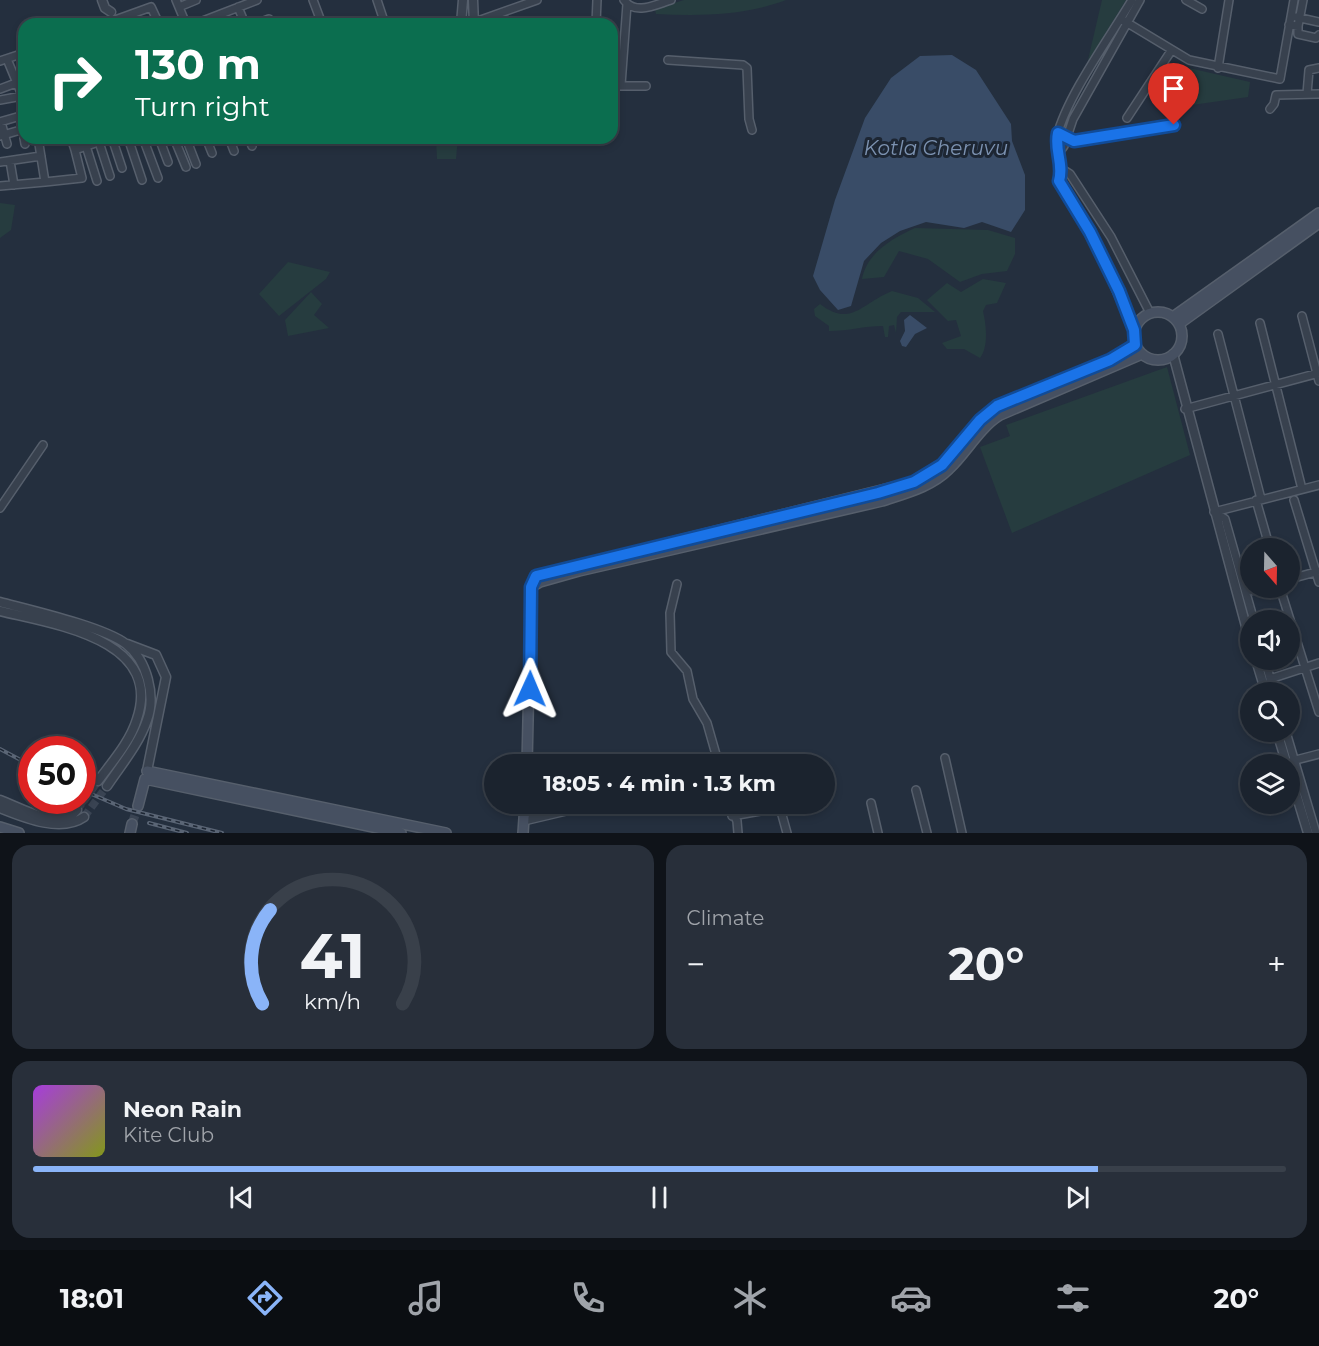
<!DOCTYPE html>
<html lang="en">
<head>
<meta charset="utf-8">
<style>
	body { margin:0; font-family:Montserrat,sans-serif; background:#282f3a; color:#f1f3f6; height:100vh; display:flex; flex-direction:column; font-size:22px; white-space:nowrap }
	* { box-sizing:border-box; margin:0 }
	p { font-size:20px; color:#a0a4aa }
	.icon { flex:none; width:33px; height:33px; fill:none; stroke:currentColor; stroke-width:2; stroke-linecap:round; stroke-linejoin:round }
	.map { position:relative; height:833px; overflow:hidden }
	.details { display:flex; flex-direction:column; gap:12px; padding:12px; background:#0f1319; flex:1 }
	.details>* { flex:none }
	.banner { position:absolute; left:18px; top:18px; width:600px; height:126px; border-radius:18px; box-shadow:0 3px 9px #0003,0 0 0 2px #39404a; background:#0b6e4f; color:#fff; overflow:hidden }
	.needle { width:39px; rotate:160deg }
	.buttons { position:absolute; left:1240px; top:538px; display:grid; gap:12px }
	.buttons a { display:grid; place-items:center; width:60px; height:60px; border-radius:50%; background:#1b232e; box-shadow:0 3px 9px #0003,0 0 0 2px #39404a; font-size:30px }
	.speed { position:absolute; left:18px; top:736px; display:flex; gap:12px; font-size:30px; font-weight:700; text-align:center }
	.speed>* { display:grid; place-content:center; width:78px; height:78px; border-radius:50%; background:#1b232e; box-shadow:0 3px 9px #0003,0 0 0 2px #39404a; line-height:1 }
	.speed .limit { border:9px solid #d22; background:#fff; color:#111 }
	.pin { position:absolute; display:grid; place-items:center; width:51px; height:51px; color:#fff; margin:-62px -26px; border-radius:50% 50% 50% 0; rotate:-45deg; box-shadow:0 0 6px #0007 }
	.pin .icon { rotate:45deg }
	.me { position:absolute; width:66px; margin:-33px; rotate:1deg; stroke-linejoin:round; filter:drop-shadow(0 0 4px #0008) }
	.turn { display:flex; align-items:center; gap:21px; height:126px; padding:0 18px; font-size:27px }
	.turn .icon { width:78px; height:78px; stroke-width:2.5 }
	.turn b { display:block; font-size:42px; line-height:51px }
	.big { font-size:45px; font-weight:700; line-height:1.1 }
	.details .card { flex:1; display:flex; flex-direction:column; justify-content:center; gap:9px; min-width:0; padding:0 21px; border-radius:18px; background:#282f3a }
	.details .dial { align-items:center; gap:0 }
	.dial svg { height:156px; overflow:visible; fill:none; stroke:#39404a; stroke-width:7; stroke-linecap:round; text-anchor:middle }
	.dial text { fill:#f1f3f6; stroke:none }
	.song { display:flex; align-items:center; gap:18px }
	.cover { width:72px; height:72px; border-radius:9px; background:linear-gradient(135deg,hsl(280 70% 55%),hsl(70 70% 35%)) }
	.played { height:6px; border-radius:3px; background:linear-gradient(90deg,#8ab4f8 85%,#39404a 85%) }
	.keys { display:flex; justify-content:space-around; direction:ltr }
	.heat { display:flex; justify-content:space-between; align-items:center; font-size:33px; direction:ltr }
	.details .tiles { flex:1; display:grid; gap:12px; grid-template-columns:1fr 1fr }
	.card:last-child { grid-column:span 2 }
	.trip { position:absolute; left:484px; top:754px; width:351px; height:60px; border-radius:30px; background:#1b232e; box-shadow:0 3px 9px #0003,0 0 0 2px #39404a; font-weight:700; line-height:60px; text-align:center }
	.tab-bar { display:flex; height:96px; justify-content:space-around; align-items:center; background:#0b0e12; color:#a0a4aa }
	.tab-bar .icon { width:42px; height:42px }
	.tab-bar .current { color:#8ab4f8 }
	.tab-bar b { font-size:27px; color:#f1f3f6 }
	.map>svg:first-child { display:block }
	.green { fill:#263c3f }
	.water { fill:#394c67 }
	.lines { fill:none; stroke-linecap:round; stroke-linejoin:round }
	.tertiary-tunnel { stroke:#3a4453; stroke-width:8; stroke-dasharray:8 4; stroke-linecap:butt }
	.secondary-tunnel { stroke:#3a4453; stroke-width:9; stroke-dasharray:9 4.5; stroke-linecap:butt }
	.minor-casing { stroke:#565f6c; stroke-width:10 }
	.tertiary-casing { stroke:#565f6c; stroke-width:11 }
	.secondary-casing { stroke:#565f6c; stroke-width:12 }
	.minor { stroke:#38414e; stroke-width:7 }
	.tertiary { stroke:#38414e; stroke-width:8 }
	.secondary { stroke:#465061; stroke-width:9 }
	.rail-casing { stroke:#5a6575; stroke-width:4 }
	.rail { stroke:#1d2633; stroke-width:1.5; stroke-dasharray:4.5; stroke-linecap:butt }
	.route-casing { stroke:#114b97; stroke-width:15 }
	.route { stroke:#1a73e8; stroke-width:10 }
	.labels { text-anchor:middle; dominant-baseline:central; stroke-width:6; stroke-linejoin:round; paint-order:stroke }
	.water-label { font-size:20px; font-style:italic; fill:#7c92b1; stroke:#1d2633 }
</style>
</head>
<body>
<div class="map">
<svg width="1319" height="833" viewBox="0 0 1319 833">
	<rect width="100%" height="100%" fill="#242f3e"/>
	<!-- green -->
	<path class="green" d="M684 0H786C744 16 700 16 656 14L655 9Z
		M1102 0H1126L1089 60H1088Z
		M1189 68 1250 82 1248 97 1164 109Z
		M436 138H458L456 159H437Z
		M0 203 15 205 11 230 0 238Z
		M915 228 988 230 1015 238V254L1007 271 982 274 960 282 928 259 899 251 884 277 862 279C867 253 891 239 915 228Z
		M288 262 330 272 326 279 279 316 259 294Z
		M983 279 1006 283 997 303 986 305 983 311C986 324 989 346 980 358L964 349H947L942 343 961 336 956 320 948 321 927 300 947 283 961 292Z
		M892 291 918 298 935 312H901L897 317 896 333 894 325 889 326 888 337H885L883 326C864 326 849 331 829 331V326L815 316 814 309 820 304C851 328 862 303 892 291Z
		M311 292 322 304 314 315 329 328 288 336 285 320Z
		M1167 367 1190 455 1012 533 980 447 1010 436 1006 425Z"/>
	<!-- water -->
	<path class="water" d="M952 55 976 70 1011 124 1012 141 1025 175V210L1011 232 982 222 964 228 926 222 900 231 881 243 864 261 851 306 838 310 820 290 813 276 835 200 865 118 891 78 920 56Z
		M910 315 927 328 915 334 906 347 902 346 900 341 905 331 904 320Z"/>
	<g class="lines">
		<!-- tertiary-tunnel -->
		<path class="tertiary-tunnel" d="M77 810 98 781
			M84 817 107 786"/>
		<!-- secondary-tunnel -->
		<path class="secondary-tunnel" d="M132 824 138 806"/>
		<defs>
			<path id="minor" d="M176 0 186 24
				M313 0 322 24
				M377 0 385 24
				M624 0C635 16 657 4 671 0
				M1132 0C1110 37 1067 96 1057 136 1053 152 1063 164 1059 181L1090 232 1134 330
				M1186 0 1202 9
				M179 7 196 0
				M238 7 245 24
				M495 15 498 24
				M1296 17 1319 22
				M1121 19 1189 60 1280 79 1294 0
				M475 22 537 0
				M104 24 151 7 159 24
				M195 24 257 0
				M256 24 269 19 271 24
				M596 24 597 0
				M1289 25 1298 26 1303 0
				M1298 26V34L1316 38 1319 35
				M7 59 24 100
				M668 60 743 65 747 68 749 119 752 130
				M0 61 24 53
				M1218 68 1229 0
				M621 85 627 4
				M612 86H646
				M0 89 16 83
				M1307 94 1309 70 1319 68
				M0 100 22 96
				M1270 109 1274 104 1276 95 1319 94
				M1127 118 1171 51
				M0 122 24 115
				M1 122 7 144
				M1062 135 1074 141 1174 125
				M0 136 24 129
				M24 138 25 144
				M71 138 75 150 110 138
				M112 138 122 168
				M128 138 142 180
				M143 138 158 178
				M159 138 168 162
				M174 138 186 167
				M186 138 196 164
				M206 138 212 153
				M229 138 234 151
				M249 138 252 146
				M99 142 110 176
				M188 142 200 138
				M86 146 97 181
				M1058 154 1064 146 1073 119 1140 0
				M10 161 14 185
				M0 162 41 156
				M1062 169 1070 174 1111 237 1150 313
				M45 182 82 178 75 150
				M0 186 45 182 38 138
				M1302 316 1319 381
				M1260 323 1302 489
				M1218 334 1261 499
				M1185 409 1319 373
				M1256 500 1270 549
				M1294 500 1319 582
				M0 508 43 445
				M1214 512 1225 519 1254 621
				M1214 512 1319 485
				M1290 579 1319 571
				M677 584 670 613 671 652 687 671 693 699 707 723 719 765
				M1280 588 1319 712
				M1247 592 1260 588
				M1265 660 1274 693
				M1270 679 1319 663
				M1286 732 1316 833
				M945 758 962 833
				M1292 761 1319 754
				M916 790 927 833
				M871 803 878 833
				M729 804 737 821 738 833
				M782 815 787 833
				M732 816 800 804
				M524 821 596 804"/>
			<path id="tertiary" d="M102 0 105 8 111 12
				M473 0 474 24
				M461 24 463 0
				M1173 354 1251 645
				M0 602C30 610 104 627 126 644 147 660 156 696 147 720 139 744 121 765 107 786
				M0 611C53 624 164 639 137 719 130 742 112 762 98 781
				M127 644 156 655 166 677 147 771
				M1256 660 1266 693
				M1277 732 1287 765
				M1290 774 1308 833
				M0 800C20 807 60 832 77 810
				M0 808C25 818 61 833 84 817"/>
			<path id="secondary" d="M1134 336a24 24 0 1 1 48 0a24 24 0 1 1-48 0Z
				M1173 317 1319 213
				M1179 324 1319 223
				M531 587 540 582 579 571 882 501C906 493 931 487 949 469 967 452 979 428 1000 415L1142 354
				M527 765 531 587 536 576 914 482 942 465 980 420 997 406 1110 360 1135 345
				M147 771 446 833
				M138 806 145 779 401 833
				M0 827 19 833
				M130 833 132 824
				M523 833 525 804"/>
		</defs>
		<!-- minor casing -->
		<use href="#minor" class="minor-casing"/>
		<!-- tertiary casing -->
		<use href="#tertiary" class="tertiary-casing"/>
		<!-- secondary casing -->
		<use href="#secondary" class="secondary-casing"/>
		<!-- minor -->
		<use href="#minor" class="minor"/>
		<!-- tertiary -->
		<use href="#tertiary" class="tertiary"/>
		<!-- secondary -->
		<use href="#secondary" class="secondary"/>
		<defs>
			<path id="rail" d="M0 749 32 766
				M82 790 126 809 222 833
				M149 823 187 833"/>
		</defs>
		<!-- rail casing -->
		<use href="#rail" class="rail-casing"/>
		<!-- rail -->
		<use href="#rail" class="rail"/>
	</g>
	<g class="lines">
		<defs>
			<path id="route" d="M530 689 531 587 536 576 878 493 914 482 942 465 980 420 997 406 1110 360 1135 345 1134 330 1119 291 1090 232 1059 181C1064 164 1054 150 1058 133L1074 141 1174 125"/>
		</defs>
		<!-- route casing -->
		<use href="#route" class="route-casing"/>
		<!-- route -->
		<use href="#route" class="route"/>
	</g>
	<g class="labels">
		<!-- water labels -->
		<g class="water-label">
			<text x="936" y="148">Kotla Cheruvu</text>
		</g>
	</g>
</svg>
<div class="buttons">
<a><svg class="needle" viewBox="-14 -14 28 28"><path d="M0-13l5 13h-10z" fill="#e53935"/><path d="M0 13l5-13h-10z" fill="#a0a4aa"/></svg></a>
<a><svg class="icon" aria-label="sound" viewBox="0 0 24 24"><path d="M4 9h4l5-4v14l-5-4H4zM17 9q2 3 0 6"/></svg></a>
<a><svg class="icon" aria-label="search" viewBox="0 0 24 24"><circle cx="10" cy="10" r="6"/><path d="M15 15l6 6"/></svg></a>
<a><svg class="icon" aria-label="layers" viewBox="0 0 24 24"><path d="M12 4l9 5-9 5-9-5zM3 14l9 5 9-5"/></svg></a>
</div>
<div class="speed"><div class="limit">50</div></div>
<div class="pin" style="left:1174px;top:125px;background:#d93025"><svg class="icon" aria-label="arrive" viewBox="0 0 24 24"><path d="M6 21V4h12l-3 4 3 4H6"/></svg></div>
<svg class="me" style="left:530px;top:689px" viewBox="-20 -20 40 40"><path d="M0-17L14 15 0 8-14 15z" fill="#1a73e8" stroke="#fff" stroke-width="4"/></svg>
<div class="trip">18:05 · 4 min · 1.3 km</div>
<div class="banner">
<div class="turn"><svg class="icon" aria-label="right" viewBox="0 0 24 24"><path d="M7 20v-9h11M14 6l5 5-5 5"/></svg><div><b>130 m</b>Turn right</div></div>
</div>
</div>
<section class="details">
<div class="tiles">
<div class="card dial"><svg viewBox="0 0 100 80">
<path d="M14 69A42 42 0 1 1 86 69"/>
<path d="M14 69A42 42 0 0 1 18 21" stroke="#8ab4f8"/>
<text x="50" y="56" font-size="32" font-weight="700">41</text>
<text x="50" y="72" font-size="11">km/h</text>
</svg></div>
<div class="card"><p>Climate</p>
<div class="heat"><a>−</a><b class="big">20°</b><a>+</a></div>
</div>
<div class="card">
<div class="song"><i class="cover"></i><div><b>Neon Rain</b><p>Kite Club</p></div></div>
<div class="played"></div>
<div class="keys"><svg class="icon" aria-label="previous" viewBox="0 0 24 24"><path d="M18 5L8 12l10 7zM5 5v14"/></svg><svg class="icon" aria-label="pause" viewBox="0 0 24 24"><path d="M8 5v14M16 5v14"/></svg><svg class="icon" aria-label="next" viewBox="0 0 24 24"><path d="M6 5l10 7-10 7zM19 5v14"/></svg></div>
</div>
</div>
</section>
<nav class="tab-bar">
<b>18:01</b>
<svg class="icon current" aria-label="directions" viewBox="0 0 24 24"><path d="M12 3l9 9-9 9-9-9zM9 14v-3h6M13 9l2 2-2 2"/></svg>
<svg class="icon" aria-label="music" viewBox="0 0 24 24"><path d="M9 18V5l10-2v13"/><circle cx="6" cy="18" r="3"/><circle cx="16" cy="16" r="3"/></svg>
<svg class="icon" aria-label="phone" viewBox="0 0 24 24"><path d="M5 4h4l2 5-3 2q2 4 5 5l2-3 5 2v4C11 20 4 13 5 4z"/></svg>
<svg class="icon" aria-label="climate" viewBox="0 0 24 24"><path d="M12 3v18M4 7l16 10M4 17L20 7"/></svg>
<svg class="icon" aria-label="car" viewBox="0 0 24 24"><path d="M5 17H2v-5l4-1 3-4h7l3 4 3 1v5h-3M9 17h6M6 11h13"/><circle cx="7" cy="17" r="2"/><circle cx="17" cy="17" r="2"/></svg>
<svg class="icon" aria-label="filters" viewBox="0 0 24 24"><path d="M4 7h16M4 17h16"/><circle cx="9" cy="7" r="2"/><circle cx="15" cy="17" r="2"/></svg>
<b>20°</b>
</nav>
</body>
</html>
